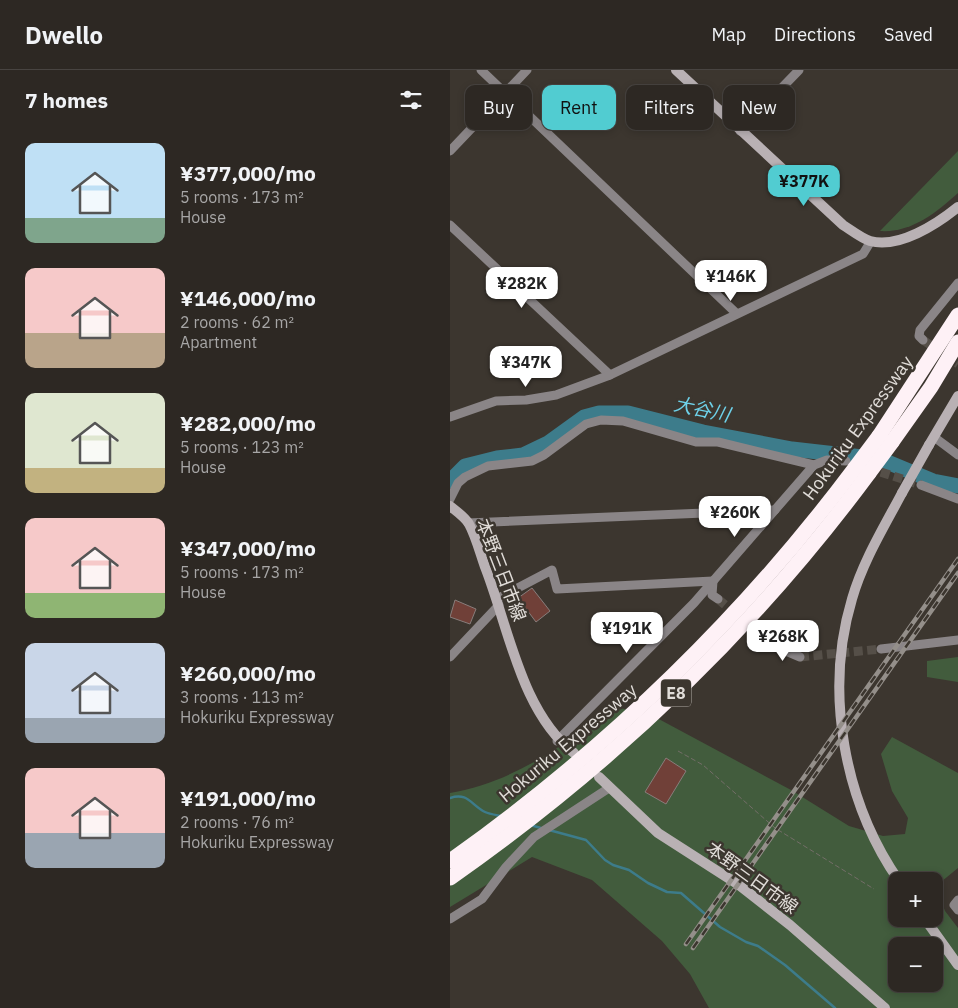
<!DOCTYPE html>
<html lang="en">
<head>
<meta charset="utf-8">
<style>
	:root { --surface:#2d2823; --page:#35302b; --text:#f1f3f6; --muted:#a7a6a6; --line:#484441; --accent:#51ccd1 }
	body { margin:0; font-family:"IBM Plex Sans","Noto Sans JP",sans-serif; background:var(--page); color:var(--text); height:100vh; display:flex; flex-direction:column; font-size:19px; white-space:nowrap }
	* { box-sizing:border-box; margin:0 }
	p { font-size:16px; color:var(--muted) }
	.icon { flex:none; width:28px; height:28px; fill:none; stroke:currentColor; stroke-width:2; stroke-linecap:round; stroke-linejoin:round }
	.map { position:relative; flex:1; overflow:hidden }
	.side { display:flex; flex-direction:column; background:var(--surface); width:450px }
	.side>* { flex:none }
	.guide { position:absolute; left:15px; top:15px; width:418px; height:45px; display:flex; gap:10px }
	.fabs { position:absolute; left:438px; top:802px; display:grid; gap:10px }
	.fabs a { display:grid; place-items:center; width:55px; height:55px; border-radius:10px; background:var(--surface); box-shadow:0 2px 8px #0003,0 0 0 1px var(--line); font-size:25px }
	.price { position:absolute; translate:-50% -42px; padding:0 11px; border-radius:10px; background:#fff; color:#222; font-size:16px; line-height:32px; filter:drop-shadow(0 1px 2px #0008) }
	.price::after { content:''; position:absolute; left:50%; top:30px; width:15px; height:11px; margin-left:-8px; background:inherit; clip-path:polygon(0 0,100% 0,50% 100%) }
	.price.current { background:var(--accent); color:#111 }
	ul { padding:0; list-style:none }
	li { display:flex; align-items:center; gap:15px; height:125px; padding:0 25px }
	li span { display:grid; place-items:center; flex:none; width:140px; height:100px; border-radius:10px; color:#555 }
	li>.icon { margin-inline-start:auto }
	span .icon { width:60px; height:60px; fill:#fffc; stroke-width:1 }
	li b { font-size:21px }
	h2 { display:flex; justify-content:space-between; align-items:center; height:60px; padding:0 25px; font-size:21px }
	.pill { padding:0 18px; border-radius:10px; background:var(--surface); box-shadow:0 2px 8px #0003,0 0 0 1px var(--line); font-size:18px; line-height:45px }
	.pill.current { background:var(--accent); color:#111 }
	header { display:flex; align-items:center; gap:30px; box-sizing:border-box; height:70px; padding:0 25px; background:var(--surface); border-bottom:1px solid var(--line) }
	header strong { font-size:24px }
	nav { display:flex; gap:28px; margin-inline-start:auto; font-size:18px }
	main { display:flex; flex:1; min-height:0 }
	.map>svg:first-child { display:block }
</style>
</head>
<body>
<header>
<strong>Dwello</strong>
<nav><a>Map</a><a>Directions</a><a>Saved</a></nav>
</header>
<main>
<section class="side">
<h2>7 homes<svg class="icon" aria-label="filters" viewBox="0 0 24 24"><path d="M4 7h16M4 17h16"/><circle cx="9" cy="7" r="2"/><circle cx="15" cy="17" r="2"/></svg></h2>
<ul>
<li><span style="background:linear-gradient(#bfe0f5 75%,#7fa58c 0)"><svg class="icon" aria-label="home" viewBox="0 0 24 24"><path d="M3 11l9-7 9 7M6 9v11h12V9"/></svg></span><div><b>¥377,000/mo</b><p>5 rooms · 173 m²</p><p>House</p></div></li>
<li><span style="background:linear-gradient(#f6c9c9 65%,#b9a48a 0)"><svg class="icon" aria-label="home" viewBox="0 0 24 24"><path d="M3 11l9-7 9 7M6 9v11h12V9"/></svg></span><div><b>¥146,000/mo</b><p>2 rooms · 62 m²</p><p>Apartment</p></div></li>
<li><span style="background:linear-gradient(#dfe7d0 75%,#c2b280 0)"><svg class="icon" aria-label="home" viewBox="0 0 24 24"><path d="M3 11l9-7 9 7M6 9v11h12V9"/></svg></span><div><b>¥282,000/mo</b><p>5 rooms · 123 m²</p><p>House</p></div></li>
<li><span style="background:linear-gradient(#f6c9c9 75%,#8fb573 0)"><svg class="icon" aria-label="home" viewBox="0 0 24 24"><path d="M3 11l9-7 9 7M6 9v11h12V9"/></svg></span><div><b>¥347,000/mo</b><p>5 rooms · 173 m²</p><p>House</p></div></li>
<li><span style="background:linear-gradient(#c9d6e8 75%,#9aa5b1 0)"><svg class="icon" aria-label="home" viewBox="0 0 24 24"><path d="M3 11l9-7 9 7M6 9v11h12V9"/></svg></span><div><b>¥260,000/mo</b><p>3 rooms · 113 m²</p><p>Hokuriku Expressway</p></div></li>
<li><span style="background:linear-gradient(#f6c9c9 65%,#9aa5b1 0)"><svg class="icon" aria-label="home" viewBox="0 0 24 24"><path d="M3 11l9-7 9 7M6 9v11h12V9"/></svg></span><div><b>¥191,000/mo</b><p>2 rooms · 76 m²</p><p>Hokuriku Expressway</p></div></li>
</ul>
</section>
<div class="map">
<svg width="508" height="938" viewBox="0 0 508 938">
	<rect width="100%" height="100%" fill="#3c362f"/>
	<g fill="#425c3d" fill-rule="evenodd">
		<path d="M508,81v42c-22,20 -47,40 -78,38z"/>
		<path d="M508,587v25l-31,-5v-16z"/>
		<path d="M163,636l42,11 136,73 58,36 34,10 22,-2 3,-16 -16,-27 -11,-37 11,-17 66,36v95l-22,18 9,25 13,17v80h-249l-19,-34 -28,-33 -70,-61 -60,-23 -82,50v-114c47,-8 86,-30 125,-57 16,-11 17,-24 38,-30zM446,811h38v38h-38zM446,876h38v38h-38z"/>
	</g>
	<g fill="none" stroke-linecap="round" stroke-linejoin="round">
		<g stroke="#3d7c8b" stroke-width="2.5">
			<path d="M0,728c18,-6 21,7 35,14 4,2 11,3 16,4"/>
			<path d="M80,755l11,3"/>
			<path d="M99,760l37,10 19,20 8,5 16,5 19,13 19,9 14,1 39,34 26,15 12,4 27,19 50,43"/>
		</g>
		<path stroke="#3d7c8b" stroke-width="15" d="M0,411l15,-15 32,-8 26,-3 25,-12 36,-26 15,-4h29l75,19 89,17 88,10 53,22 25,5"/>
	</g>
	<g fill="#704038" stroke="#887d7b">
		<path d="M82,518l18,23 -14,11 -18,-24z"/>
		<path d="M5,530l21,9 -6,15 -20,-7z"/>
		<path d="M216,688l20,13 -20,33 -21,-12z"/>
	</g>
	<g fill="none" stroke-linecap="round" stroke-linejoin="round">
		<g stroke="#554f48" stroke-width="9" stroke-dasharray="9 4.5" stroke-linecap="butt">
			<path d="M473,270l35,24"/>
			<path d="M418,398l53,17"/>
			<path d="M268,529l56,47"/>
			<path d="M350,587l81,-8"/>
		</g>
		<path stroke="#736e68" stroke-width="1" stroke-dasharray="5 2.5" stroke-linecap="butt" d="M228,681l25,14 72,63 99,61"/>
		<g stroke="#8a8587" stroke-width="9">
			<path d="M31,0l255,243"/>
			<path d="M290,61l59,-61"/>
			<path d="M0,81l77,-81"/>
			<path d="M0,155l160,150"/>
			<path d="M473,270l-4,-4 1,-6 38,-47"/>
			<path d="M0,347l46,-16 30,-1 30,-5 54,-20 253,-121 8,-13"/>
			<path d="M484,367l24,18"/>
			<path d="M471,415l37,14"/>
			<path d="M0,429l8,-16 7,-6 23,-11 44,-5 12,-6 42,-31 15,-4 22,1 73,21h22l96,23"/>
			<path d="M18,453l307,-13"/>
			<path d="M263,511l-1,14 6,4"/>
			<path d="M47,529l55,-29 5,19 156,-8"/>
			<path d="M324,576l26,11"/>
			<path d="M431,579l77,-9"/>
			<path d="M0,587l49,-52"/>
			<path d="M107,671l137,-138 120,-138 13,-5 19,1"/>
			<path d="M508,830l-4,5 4,5"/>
			<path d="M0,849l32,-20 24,-32 28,-30 75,-49"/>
		</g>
		<g stroke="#b9b1b4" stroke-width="10">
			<path d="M226,0l167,155c8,5 18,13 27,16 29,8 67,-17 88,-34"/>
			<path d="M479,375l29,-49"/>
			<path d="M0,436c6,5 15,11 19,18 7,13 11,29 16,43 24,61 36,145 89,186"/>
			<path d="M149,707l59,56 81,52 51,40 95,83"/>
			<path d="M449,811c-55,-79 -75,-189 -47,-282 11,-38 32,-72 50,-106"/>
			<path d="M475,849l33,46"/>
		</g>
		<g stroke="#fef1f6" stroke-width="15">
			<path d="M429,366l79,-121"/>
			<path d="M442,372l39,-55 27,-45"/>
			<path d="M0,791c155,-110 291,-241 405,-393"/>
			<path d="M0,808c160,-112 303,-248 419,-405"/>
		</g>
		<defs>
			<g id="rail">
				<path d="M236,874l272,-385"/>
				<path d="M243,878l265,-375"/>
			</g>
		</defs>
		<use href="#rail" stroke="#948f8a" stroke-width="4.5"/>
		<use href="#rail" stroke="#3c362f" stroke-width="2.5" stroke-dasharray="8" stroke-linecap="butt"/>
		<path stroke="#b9b1b4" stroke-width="10" d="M452,423l27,-48"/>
		<g stroke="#fef1f6" stroke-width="15">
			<path d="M405,398l24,-32"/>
			<path d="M419,403l23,-31"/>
		</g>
	</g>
	<g text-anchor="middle" stroke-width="5" stroke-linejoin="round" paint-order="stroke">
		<rect fill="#3c362f" stroke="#b0aba6" stroke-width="1" x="211" y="609.5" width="30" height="27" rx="4"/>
		<g font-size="16" font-weight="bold" fill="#e1ddd9">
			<text x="226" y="629">E8</text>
		</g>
		<g font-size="18" fill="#e1ddd9" stroke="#3c362f">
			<text transform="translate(408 358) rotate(-54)" y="6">Hokuriku Expressway</text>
			<text transform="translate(51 500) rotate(69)" y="6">本野三日市線</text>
			<text transform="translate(118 673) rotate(-40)" y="6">Hokuriku Expressway</text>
			<text transform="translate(302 808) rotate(36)" y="6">本野三日市線</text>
		</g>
		<g font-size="19" font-style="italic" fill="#6ed1e9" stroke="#3c362f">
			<text transform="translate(252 339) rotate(12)" y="7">大谷川</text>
		</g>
	</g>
</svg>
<div class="fabs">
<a>+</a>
<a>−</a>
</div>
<b class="price current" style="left:354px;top:137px">¥377K</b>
<b class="price" style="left:281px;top:232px">¥146K</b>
<b class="price" style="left:72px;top:239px">¥282K</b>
<b class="price" style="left:76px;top:318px">¥347K</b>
<b class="price" style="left:285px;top:468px">¥260K</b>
<b class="price" style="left:177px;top:584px">¥191K</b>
<b class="price" style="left:333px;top:592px">¥268K</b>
<div class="guide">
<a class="pill">Buy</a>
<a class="pill current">Rent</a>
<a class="pill">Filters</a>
<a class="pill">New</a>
</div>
</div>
</main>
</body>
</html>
